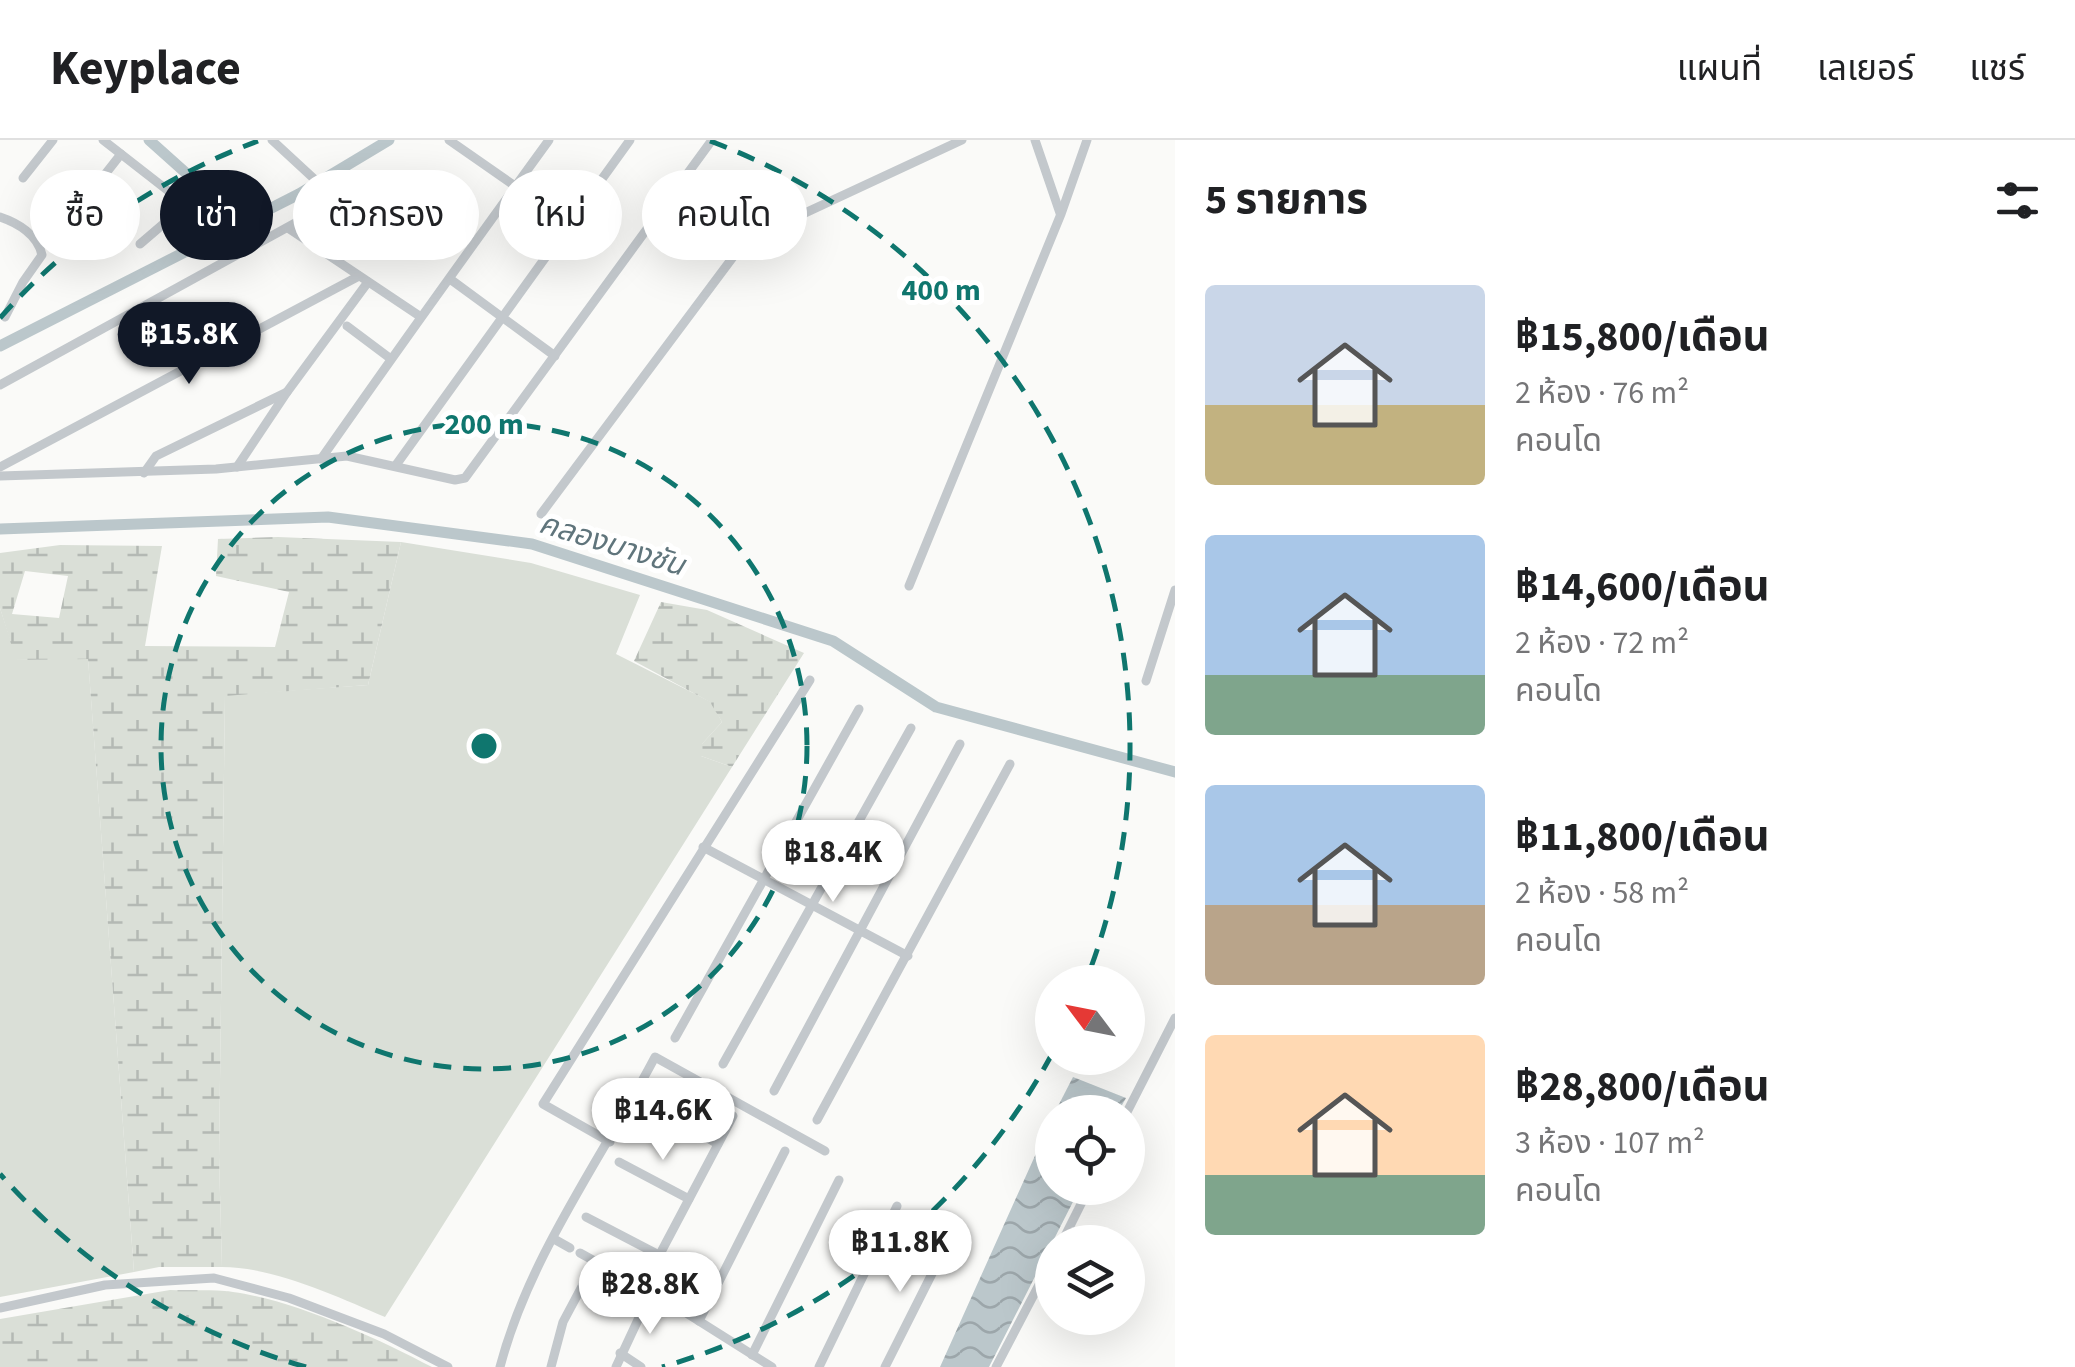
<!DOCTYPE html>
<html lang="th">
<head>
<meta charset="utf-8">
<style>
	:root { --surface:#fff; --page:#f6f6f6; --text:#202124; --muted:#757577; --line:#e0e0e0; --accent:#111827 }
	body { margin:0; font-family:"Source Sans 3","Noto Sans Thai",sans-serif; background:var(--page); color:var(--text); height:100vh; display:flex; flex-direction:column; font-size:38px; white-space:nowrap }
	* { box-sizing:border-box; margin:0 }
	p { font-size:32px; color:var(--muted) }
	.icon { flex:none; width:55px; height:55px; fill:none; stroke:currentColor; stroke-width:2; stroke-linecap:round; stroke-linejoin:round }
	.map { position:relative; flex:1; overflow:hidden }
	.drawer { display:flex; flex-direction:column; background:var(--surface); width:900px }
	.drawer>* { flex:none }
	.top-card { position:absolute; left:30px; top:30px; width:950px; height:90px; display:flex; gap:20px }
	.needle { width:65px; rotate:302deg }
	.controls { position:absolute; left:1035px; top:825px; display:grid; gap:20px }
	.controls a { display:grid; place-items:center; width:110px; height:110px; border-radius:50%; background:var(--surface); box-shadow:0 10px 40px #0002; font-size:50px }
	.price { position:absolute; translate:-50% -85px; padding:0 22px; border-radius:35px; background:#fff; color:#222; font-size:32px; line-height:65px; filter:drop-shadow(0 2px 5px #0008) }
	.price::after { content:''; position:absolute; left:50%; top:60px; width:30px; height:22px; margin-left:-15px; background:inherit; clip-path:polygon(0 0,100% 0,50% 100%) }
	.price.current { background:var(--accent); color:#fff }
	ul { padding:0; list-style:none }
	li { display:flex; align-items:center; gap:30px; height:250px; padding:0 30px }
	li span { display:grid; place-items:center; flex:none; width:280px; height:200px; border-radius:10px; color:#555 }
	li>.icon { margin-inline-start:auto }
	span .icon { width:120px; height:120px; fill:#fffc; stroke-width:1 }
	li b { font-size:42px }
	h2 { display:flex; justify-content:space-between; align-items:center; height:120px; padding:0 30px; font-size:42px }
	.pill { padding:0 35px; border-radius:45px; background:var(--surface); box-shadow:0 10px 40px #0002; font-size:35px; line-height:90px }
	.pill.current { background:var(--accent); color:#fff }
	header { display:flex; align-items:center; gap:60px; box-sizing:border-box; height:140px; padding:0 50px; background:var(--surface); border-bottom:2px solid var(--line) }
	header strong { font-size:48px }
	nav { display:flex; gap:55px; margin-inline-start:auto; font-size:35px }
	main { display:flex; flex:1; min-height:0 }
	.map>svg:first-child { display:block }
</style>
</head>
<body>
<header>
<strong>Keyplace</strong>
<nav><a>แผนที่</a><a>เลเยอร์</a><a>แชร์</a></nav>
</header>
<main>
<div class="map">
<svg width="1175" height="1227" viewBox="0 0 1175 1227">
	<defs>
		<pattern id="wetland-marsh" width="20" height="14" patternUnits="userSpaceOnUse" patternTransform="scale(2.5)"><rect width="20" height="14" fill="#dadfd7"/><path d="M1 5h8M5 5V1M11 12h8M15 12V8" fill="none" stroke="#b4b9b4"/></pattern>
		<pattern id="water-waves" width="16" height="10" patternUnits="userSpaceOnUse" patternTransform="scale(2.5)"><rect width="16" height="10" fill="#bbc7cb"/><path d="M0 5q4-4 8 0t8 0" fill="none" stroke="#9ca6aa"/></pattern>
	</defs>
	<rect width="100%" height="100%" fill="#fafaf8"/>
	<g fill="#dadfd7">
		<path d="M401,402l130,21 109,32 -24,59 95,48 11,20 -20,22 -1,12 31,11 -347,550c-47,-20 -111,-50 -163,-50l-3,-110 6,-462 143,-10z"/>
		<path d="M0,468l17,52 71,-2 46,614 -134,25z"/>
	</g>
	<g fill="url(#wetland-marsh)" fill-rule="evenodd">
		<path d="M278,397l123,5 -33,143 -143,11 -6,461 3,110h-63l-25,5 -46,-613 -72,1 -16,-52v-55l60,-8 102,1 -17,100 130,1 14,-55 -73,-16 2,-37zM25,431l43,5 -9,42 -47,-4z"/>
		<path d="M661,462l46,8 97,43 -72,114 -31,-11v-11l21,-23 -12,-20 -76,-41z"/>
		<path d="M170,1150c21,1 42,-1 63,2 61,8 144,46 199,75h-432v-48z"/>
	</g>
	<g fill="url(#water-waves)">
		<path d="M1073,937l53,21 -8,14h-63z"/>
		<path d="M1052,978v70h28l-91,179h-49z"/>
	</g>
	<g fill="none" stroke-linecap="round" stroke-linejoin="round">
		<g stroke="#bbc7cb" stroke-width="11">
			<path d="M149,0l66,59"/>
			<path d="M0,206l299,-152 90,-54"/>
			<path d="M0,389l328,-12 204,27 301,97 103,66 239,65"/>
		</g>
		<g stroke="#c3c8cc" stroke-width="9">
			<path d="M103,0l77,60 -5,14 -35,30"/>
			<path d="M449,0l66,46"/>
			<path d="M1035,0l25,73"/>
			<path d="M23,38l30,-38"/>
			<path d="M337,60l41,-22 94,65"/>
			<path d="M77,70l44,-56"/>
			<path d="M0,77c18,6 38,18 42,38l-19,27 -18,35"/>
			<path d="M288,88l133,89"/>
			<path d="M450,139l105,77"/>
			<path d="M347,186l44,33"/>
			<path d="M0,245l337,-185 -65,-60"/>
			<path d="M321,319c75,-107 151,-213 228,-319"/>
			<path d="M396,325l234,-325"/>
			<path d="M0,327l359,-191"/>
			<path d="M237,327l50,-75 81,-110"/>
			<path d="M144,333l12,-17 131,-64"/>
			<path d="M0,336l216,-7 131,-13 108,24 10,-2 247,-338"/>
			<path d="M541,374l204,-273 217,-101"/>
			<path d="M909,446l152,-372 26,-74"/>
			<path d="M1146,541l29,-91"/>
			<path d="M703,707l205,109"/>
			<path d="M675,898l184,-329"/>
			<path d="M723,924l188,-336"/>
			<path d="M774,951l186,-347"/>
			<path d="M650,964l68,40"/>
			<path d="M1127,972l48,-94"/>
			<path d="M817,980l193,-356"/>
			<path d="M610,1002l-67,-38 267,-424"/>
			<path d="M619,1022l70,37"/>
			<path d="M586,1077l73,38"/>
			<path d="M554,1099l16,9"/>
			<path d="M1062,1102l27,-54"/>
			<path d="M580,1113l92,51 100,63"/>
			<path d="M642,1148l91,-172"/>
			<path d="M0,1168l105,-23 109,-7 75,20 95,36 64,33"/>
			<path d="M699,1181l86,-170"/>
			<path d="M620,1213l21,14"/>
			<path d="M752,1215l87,-175"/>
			<path d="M500,1227c29,-111 102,-209 155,-310l170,94"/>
			<path d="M551,1227l12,-45 32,-60"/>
			<path d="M616,1227l35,-75"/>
			<path d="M819,1227l78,-161"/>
			<path d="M885,1227l64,-127"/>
			<path d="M996,1227l56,-107"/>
		</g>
	</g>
	<g fill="none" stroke="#0f766e" stroke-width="5" stroke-dasharray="18 12">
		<circle cx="484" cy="606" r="323"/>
		<path d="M1052 914A646 646 0 0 1 662 1227M306 1227A646 646 0 0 1 0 1034M0 178A646 646 0 0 1 258 1M710 1A646 646 0 0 1 1087 838"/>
	</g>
	<g text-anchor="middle" stroke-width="10" stroke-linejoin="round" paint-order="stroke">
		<g font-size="30" font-style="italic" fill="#60757c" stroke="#fff">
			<text transform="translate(612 404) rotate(17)" y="10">คลองบางชัน</text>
		</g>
	</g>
	<circle cx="484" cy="606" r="15" fill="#0f766e" stroke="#fff" stroke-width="5"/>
	<g font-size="30" text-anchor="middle" font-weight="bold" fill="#0f766e" stroke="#fff" stroke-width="10" stroke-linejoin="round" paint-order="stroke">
		<text x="941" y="160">400 m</text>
		<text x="484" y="294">200 m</text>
	</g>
</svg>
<div class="controls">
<a><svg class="needle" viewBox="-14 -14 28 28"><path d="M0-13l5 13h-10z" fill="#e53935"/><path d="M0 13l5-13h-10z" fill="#757577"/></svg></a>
<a><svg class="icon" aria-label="locate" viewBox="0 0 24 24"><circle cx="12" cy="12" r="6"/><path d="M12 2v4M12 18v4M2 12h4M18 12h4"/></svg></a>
<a><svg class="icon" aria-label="layers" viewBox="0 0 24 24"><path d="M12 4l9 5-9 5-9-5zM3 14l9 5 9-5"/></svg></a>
</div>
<b class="price current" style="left:189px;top:247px">฿15.8K</b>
<b class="price" style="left:833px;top:765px">฿18.4K</b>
<b class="price" style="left:663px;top:1023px">฿14.6K</b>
<b class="price" style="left:900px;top:1155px">฿11.8K</b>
<b class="price" style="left:650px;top:1197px">฿28.8K</b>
<div class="top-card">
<a class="pill">ซื้อ</a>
<a class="pill current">เช่า</a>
<a class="pill">ตัวกรอง</a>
<a class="pill">ใหม่</a>
<a class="pill">คอนโด</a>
</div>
</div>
<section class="drawer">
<h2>5 รายการ<svg class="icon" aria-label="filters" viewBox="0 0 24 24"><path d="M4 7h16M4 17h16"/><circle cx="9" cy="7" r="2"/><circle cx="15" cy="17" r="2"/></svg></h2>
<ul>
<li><span style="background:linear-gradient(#c9d6e8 60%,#c2b280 0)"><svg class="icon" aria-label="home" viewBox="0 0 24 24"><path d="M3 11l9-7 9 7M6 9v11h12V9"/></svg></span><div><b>฿15,800/เดือน</b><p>2 ห้อง · 76 m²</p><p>คอนโด</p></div></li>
<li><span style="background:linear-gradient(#a9c7e8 70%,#7fa58c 0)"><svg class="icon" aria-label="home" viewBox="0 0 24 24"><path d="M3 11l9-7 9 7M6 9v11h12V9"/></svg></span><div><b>฿14,600/เดือน</b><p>2 ห้อง · 72 m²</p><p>คอนโด</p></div></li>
<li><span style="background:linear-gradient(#a9c7e8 60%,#b9a48a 0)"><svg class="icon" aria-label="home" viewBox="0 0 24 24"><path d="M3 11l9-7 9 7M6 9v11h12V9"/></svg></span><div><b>฿11,800/เดือน</b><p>2 ห้อง · 58 m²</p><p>คอนโด</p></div></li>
<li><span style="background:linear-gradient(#ffd9b3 70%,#7fa58c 0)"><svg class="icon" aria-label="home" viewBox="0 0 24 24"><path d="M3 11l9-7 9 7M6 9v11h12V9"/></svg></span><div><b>฿28,800/เดือน</b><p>3 ห้อง · 107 m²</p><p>คอนโด</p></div></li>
</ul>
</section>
</main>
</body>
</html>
